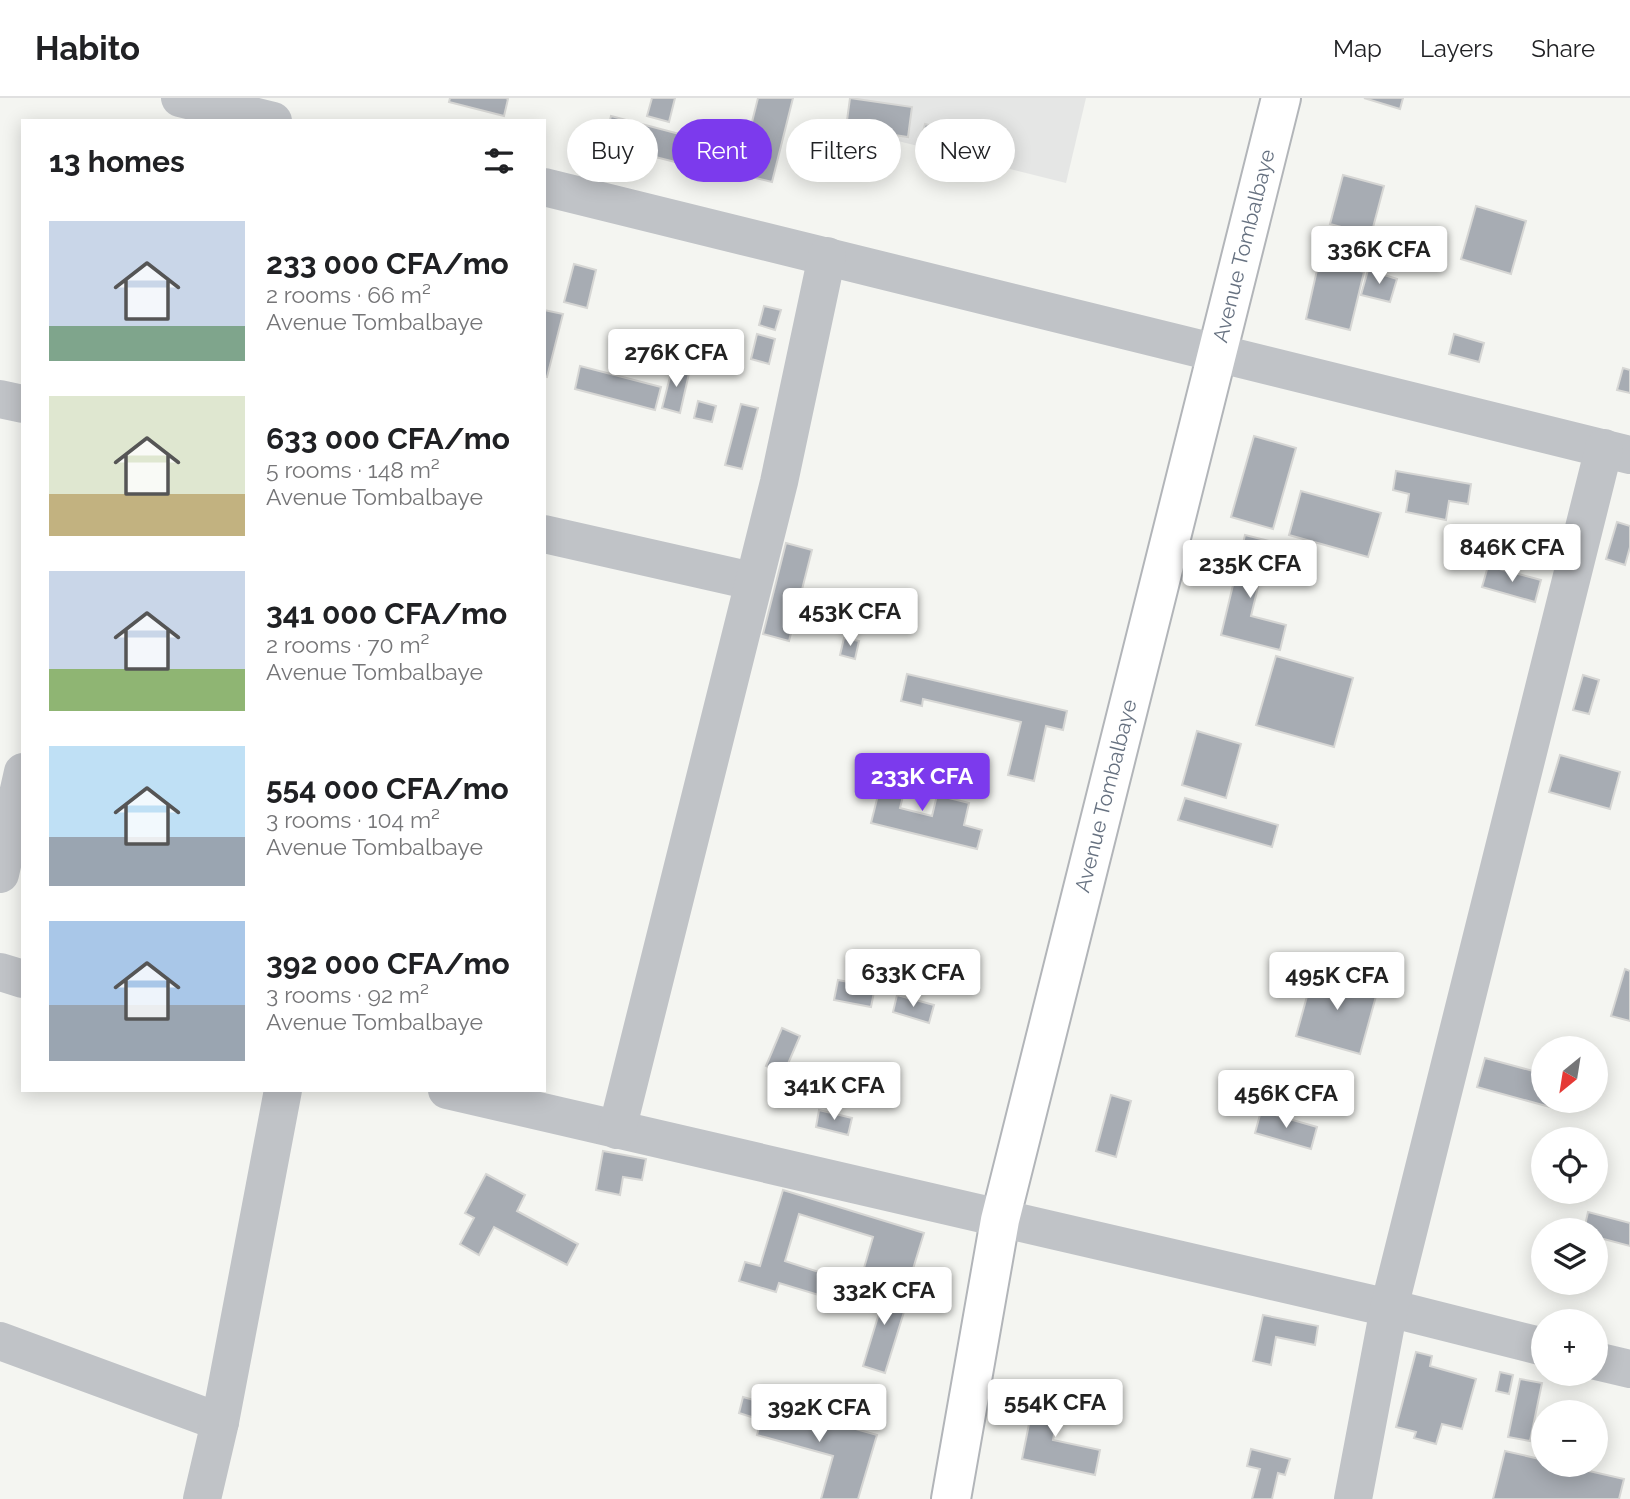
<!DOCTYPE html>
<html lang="en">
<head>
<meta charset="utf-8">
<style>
	:root { --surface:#fff; --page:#f6f6f6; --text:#202124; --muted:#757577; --line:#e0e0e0; --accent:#7c3aed }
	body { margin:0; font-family:Raleway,sans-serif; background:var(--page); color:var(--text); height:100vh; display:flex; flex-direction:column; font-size:26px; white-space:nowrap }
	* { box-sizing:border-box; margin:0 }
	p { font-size:23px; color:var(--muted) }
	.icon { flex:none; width:38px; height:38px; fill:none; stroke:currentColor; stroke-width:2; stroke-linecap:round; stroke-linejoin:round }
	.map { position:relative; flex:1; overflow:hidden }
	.side { position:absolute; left:21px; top:21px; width:525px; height:973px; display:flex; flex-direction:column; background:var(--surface); border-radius:0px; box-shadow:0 4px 18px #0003 }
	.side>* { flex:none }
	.hud { position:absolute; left:567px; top:21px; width:665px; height:63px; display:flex; gap:14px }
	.needle { width:46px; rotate:210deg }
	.buttons { position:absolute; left:1531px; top:938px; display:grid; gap:14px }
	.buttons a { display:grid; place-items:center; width:77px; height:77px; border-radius:50%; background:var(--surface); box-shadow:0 4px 18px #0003; font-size:35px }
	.price { position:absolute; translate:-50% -60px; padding:0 16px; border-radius:7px; background:#fff; color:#222; font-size:23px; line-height:46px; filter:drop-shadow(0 2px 4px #0008) }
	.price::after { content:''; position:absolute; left:50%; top:42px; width:21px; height:16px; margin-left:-10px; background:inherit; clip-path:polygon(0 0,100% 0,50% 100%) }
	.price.selected { background:var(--accent); color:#fff }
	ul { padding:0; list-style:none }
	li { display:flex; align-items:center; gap:21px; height:175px; padding:0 28px }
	li span { display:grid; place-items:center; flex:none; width:196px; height:140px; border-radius:0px; color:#555 }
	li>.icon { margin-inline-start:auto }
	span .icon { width:84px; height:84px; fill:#fffc; stroke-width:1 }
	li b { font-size:30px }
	h2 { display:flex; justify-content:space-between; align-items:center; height:84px; padding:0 28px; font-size:30px }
	.pill { padding:0 24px; border-radius:32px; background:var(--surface); box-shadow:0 4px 18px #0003; font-size:24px; line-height:63px }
	.pill.selected { background:var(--accent); color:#fff }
	header { display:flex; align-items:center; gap:42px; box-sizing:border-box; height:98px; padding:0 35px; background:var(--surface); border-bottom:2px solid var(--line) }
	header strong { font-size:33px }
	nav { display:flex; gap:38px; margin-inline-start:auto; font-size:24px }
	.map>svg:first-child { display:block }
</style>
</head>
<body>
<header>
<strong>Habito</strong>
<nav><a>Map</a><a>Layers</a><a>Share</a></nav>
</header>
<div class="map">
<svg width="1630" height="1401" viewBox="0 0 1630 1401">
	<rect width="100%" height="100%" fill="#f4f5f1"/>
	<path fill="#e5e6e5" d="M854,0h232l-20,85 -220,-55z"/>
	<g fill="#a7acb3" stroke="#d6d6d4" stroke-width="2">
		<path d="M450,0h56l2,1 -4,17 -55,-14z"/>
		<path d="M652,0h23l-6,24 -22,-6z"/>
		<path d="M758,0h35l-21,84 -33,-8z"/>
		<path d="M850,0l62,9 -4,30 -62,-9z"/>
		<path d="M1364,0h39l-3,11z"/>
		<path d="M611,18l95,25 -7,27 -95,-24z"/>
		<path d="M925,26l37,10 -5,21 -37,-11z"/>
		<path d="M1343,77l41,11 -13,49 -41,-11z"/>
		<path d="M1476,108l50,15 -15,53 -50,-15z"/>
		<path d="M1319,163l45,11 -14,58 -44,-11z"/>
		<path d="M574,166l22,6 -9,38 -23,-6z"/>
		<path d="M1368,172l29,9 -7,23 -29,-7z"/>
		<path d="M764,208l17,4 -6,20 -16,-5z"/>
		<path d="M544,212l19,4 -16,63 -3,-1z"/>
		<path d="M757,236l18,5 -6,25 -18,-5z"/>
		<path d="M1454,236l30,9 -5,19 -30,-8z"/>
		<path d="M673,267l17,4 -10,44 -18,-5z"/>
		<path d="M580,268l81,21 -6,23 -80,-21z"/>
		<path d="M1623,270l7,2v23l-13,-3z"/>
		<path d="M698,303l18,5 -4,16 -18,-4z"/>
		<path d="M741,306l17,4 -16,61 -17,-4z"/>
		<path d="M1254,338l42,12 -23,81 -42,-12z"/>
		<path d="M1396,373l75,13 -3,20 -19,-3 -3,19 -40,-8 3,-18 -16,-4z"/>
		<path d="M1301,393l80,22 -13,44 -79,-22z"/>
		<path d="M1617,424l13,4v21l-5,18 -19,-6z"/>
		<path d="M1245,437l24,6 -18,75 35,9 -6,25 -59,-15z"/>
		<path d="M786,445l26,7 -23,91 -26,-7z"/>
		<path d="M1488,468l53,14 -6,22 -53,-15z"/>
		<path d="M844,540l15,3 -4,18 -15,-4z"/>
		<path d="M1276,558l77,22 -19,69 -78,-22z"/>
		<path d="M907,576l160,37 -4,19 -17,-4 -12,55 -26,-6 13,-53 -98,-23 -1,7 -21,-5z"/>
		<path d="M1583,577l16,5 -10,34 -16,-4z"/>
		<path d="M1197,633l44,13 -15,54 -44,-13z"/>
		<path d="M1560,657l60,17 -10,37 -61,-17z"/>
		<path d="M886,665l24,6 -10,39 32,8 5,-21 32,8 -5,22 18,5 -5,19 -106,-26z"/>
		<path d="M1185,700l93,27 -6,22 -94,-27z"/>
		<path d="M1625,871l5,2v50l-19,-5z"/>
		<path d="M1314,873l64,18 -18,65 -64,-18z"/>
		<path d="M838,882l37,7 -4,20 -37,-7z"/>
		<path d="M897,897l37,10 -5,18 -36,-11z"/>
		<path d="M782,930l18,8 -16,37 -18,-7z"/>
		<path d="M1485,960l59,16v27h8l-2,6 -73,-20z"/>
		<path d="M1111,997l20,6 -15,56 -20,-6z"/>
		<path d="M819,1012l33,8 -4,17 -32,-8z"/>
		<path d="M1261,1013l56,16 -6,22 -56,-16z"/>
		<path d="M603,1053l43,8 -4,21 -19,-3 -3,18 -24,-5z"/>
		<path d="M486,1076l39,21 -8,16 61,33 -11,21 -73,-38 -15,28 -19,-11 14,-26 -9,-5z"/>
		<path d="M783,1092l141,43 -15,49 -45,-14 9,-31 -74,-23 -14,47 43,14 -6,21 -43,-13 -3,9 -37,-11 6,-19 15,4z"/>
		<path d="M1588,1114l42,11v23l-34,-9v-7h-12z"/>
		<path d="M867,1189l41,12 -23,74 -22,-7 17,-56 -18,-6z"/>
		<path d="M1263,1217l55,11 -3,19 -39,-8 -5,28 -18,-4z"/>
		<path d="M1416,1254l16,4 -2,10 46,13 -14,50 -20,-5 -6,20 -22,-6 2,-6 -20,-5z"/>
		<path d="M1500,1274l13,3 -4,19 -13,-3z"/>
		<path d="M1520,1281l22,4 -12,58 -22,-4z"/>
		<path d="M1036,1291l26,6 -9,45 47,10 -5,25 -73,-16z"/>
		<path d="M743,1299l134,38 -19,64h-37l12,-43 -76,-21 4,-15 -22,-7z"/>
		<path d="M1251,1351l39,10 -5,16 -7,-2 -6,26h-20l8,-30 -13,-3z"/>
		<path d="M1505,1353l39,9v5h19l61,14 -5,20h-126z"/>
	</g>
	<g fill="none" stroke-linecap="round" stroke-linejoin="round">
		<defs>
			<path id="major" d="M951,1401l49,-279 281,-1122"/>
		</defs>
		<use href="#major" stroke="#b2b5b9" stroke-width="42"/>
		<g stroke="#c0c3c7" stroke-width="38">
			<path d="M180,0l93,23"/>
			<path d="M544,89l1086,268"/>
			<path d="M0,301l23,5"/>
			<path d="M544,436l208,47"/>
			<path d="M0,776l23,-102"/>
			<path d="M0,874l23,7"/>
			<path d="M447,992l942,218 155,39"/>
			<path d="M617,1032l162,-648 48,-226"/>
			<path d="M0,1243l220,81"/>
			<path d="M1596,1263l34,8"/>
			<path d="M202,1401l18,-77 63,-332"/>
			<path d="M1353,1401l36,-191 215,-860"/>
		</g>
		<use href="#major" stroke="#fff" stroke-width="38"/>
	</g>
	<g text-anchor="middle" stroke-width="7" stroke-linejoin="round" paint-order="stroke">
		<g font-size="21" fill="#667180" stroke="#fff">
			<text transform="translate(1244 148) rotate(-76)" y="7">Avenue Tombalbaye</text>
			<text transform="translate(1106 698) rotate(-76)" y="7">Avenue Tombalbaye</text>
		</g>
	</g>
</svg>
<div class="buttons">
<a><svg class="needle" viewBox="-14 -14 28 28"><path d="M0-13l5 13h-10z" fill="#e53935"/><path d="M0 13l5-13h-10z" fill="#757577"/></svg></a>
<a><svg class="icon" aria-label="locate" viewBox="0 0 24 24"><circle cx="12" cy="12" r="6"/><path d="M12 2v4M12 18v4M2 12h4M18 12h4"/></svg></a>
<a><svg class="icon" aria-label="layers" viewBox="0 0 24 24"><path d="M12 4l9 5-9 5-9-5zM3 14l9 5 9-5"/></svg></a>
<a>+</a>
<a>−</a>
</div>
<b class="price" style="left:1379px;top:188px">336K CFA</b>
<b class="price" style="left:676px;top:291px">276K CFA</b>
<b class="price" style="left:1512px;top:486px">846K CFA</b>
<b class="price" style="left:1250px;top:502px">235K CFA</b>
<b class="price" style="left:850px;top:550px">453K CFA</b>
<b class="price selected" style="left:922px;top:715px">233K CFA</b>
<b class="price" style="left:913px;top:911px">633K CFA</b>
<b class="price" style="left:1337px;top:914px">495K CFA</b>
<b class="price" style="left:834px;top:1024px">341K CFA</b>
<b class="price" style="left:1286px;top:1032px">456K CFA</b>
<b class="price" style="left:884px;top:1229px">332K CFA</b>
<b class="price" style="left:1055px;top:1341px">554K CFA</b>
<b class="price" style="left:819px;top:1346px">392K CFA</b>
<div class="hud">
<a class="pill">Buy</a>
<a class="pill selected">Rent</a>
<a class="pill">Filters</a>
<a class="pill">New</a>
</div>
<section class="side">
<h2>13 homes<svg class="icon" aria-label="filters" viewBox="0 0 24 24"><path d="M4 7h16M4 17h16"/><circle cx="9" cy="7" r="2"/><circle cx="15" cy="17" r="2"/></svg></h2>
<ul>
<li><span style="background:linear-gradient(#c9d6e8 75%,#7fa58c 0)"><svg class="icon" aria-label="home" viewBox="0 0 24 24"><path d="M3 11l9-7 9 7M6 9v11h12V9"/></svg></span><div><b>233 000 CFA/mo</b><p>2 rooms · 66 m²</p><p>Avenue Tombalbaye</p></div></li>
<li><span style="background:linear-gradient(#dfe7d0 70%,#c2b280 0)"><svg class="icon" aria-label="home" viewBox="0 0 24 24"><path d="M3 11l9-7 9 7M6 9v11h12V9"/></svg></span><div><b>633 000 CFA/mo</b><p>5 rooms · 148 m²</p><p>Avenue Tombalbaye</p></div></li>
<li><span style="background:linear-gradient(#c9d6e8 70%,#8fb573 0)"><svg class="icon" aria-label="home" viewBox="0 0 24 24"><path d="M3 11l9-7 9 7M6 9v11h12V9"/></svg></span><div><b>341 000 CFA/mo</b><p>2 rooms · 70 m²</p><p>Avenue Tombalbaye</p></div></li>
<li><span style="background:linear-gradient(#bfe0f5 65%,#9aa5b1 0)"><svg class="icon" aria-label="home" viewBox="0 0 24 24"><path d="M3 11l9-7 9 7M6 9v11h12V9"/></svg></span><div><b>554 000 CFA/mo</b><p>3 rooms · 104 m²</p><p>Avenue Tombalbaye</p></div></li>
<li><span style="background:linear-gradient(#a9c7e8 60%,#9aa5b1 0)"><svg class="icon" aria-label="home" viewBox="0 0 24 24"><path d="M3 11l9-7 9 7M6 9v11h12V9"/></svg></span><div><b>392 000 CFA/mo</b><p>3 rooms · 92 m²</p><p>Avenue Tombalbaye</p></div></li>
</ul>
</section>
</div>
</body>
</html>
